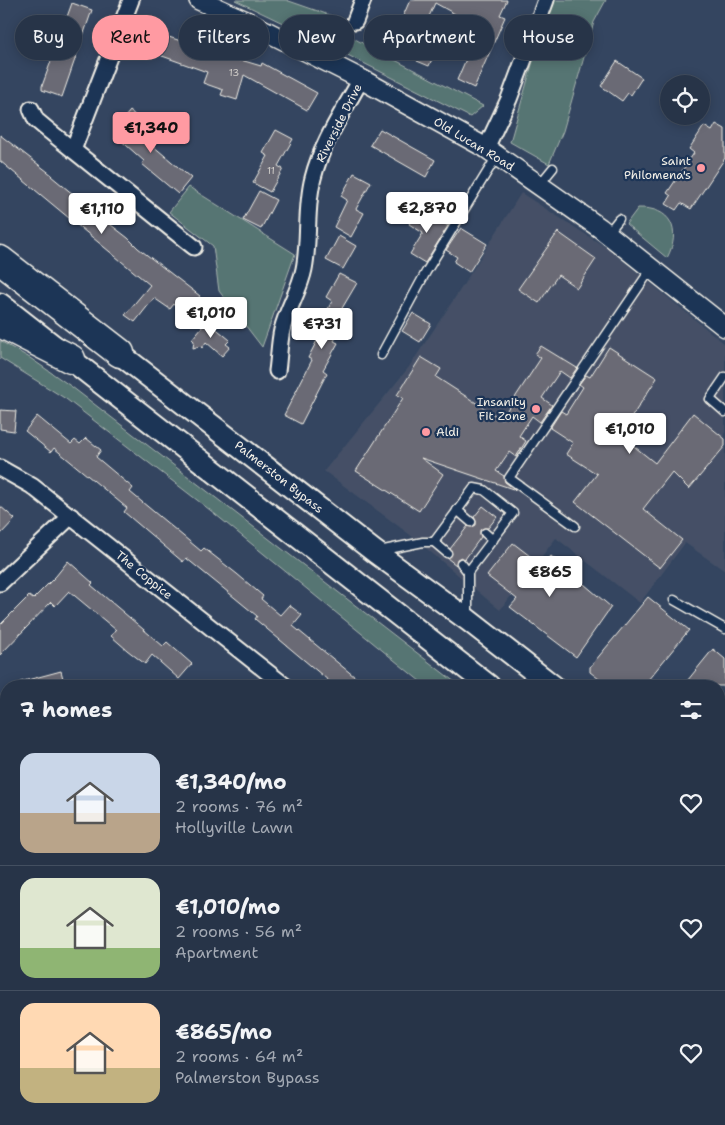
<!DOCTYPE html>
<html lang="en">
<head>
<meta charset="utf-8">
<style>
	:root { --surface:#273448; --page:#2f3c4f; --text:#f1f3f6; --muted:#a4aab4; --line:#434f60; --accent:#ff9aa2 }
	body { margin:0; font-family:"Shantell Sans",sans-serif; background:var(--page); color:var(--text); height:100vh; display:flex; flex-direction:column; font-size:19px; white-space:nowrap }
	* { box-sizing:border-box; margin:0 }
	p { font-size:16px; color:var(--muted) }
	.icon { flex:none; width:28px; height:28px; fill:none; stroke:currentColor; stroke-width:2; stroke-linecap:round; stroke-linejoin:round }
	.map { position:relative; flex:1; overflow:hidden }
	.panel { position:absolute; left:0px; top:680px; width:725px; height:445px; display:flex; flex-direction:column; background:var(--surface); border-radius:20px 20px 0 0; box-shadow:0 2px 12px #0003,0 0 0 1px var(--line) }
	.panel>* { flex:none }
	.hud { position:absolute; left:15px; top:15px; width:695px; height:45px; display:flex; gap:10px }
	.buttons { position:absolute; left:660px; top:75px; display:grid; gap:10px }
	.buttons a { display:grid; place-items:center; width:50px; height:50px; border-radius:50%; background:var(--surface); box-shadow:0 2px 12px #0003,0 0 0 1px var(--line); font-size:25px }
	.price { position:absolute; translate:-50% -42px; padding:0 11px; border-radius:5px; background:#fff; color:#222; font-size:16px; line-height:32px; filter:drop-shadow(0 1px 2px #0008) }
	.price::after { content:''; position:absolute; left:50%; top:30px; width:15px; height:11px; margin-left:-8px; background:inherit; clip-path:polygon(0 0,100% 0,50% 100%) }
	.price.on { background:var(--accent); color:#111 }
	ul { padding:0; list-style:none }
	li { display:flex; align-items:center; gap:15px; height:125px; padding:0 20px }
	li+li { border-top:1px solid var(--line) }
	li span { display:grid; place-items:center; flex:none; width:140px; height:100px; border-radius:15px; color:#555 }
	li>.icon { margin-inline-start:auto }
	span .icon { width:60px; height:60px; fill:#fffc; stroke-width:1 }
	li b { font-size:21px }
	h2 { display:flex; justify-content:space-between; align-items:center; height:60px; padding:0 20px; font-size:21px }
	.chip { padding:0 18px; border-radius:22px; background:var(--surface); box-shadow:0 2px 12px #0003,0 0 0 1px var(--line); font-size:18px; line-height:45px }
	.chip.on { background:var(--accent); color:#111 }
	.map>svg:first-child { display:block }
</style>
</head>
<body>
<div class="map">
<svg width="725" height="1125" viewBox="0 0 725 1125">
	<rect width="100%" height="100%" fill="#344560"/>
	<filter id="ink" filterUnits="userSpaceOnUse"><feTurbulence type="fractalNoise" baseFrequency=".02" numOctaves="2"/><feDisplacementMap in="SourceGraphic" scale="10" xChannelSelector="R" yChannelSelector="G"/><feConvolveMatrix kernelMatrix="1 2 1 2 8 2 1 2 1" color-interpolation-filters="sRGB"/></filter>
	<g filter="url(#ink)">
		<path fill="#445066" d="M521,193l86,55 118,96v227l-40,-28 -45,60 -84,-65 -56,72 -91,-76 -85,-63 85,-104 51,-77z"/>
		<g fill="#577573" stroke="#a6b3ae">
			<path d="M235,0h51l49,17 -5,9 153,80 -13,11 -152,-77z"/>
			<path d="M554,0h52l-12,22 -31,109 -14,33 -39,-22 35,-123z"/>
			<path d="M189,187l106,67 -33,93 -43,-56 -6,-45 -44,-34z"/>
			<path d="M638,208c33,-1 44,22 29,50l-41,-34z"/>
			<path d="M0,341l30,17 42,29 388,299h-34l-216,-176 -144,-111 -66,-41z"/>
			<path d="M719,886l6,5v76l-6,4z"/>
			<path d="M725,1014v35l-6,-19v-11z"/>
		</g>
		<g fill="#6b6a75" stroke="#f4f1e8">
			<path d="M410,0h97l-7,15 5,2 -31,71 -17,-8 19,-44 -26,-12 5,-10 -20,-11 -12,27 18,8 -12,28 -12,-5 1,-2 -25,-11 12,-26 -4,-1z"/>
			<path d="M72,3l20,7 -30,87 -20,-7v-4z"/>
			<path d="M157,33l83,28 1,-1 20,6 1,-3 55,30 -10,17 -63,-35 -7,25 -16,-5 2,-5 -20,-7 4,-11 -56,-20z"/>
			<path d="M617,61l25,17 -11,17 -3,-2 -6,8 -21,-15z"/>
			<path d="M130,111l11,9 -4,5 19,16 -4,4 39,33 -13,16 -36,-30 2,-3 -27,-24 7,-8 -5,-5z"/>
			<path d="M716,124l9,5v29l-34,51 -10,-6 -5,7 -10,-6 5,-8 -4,-3 27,-40 -5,-4 15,-23 8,5z"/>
			<path d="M380,129l55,31 -9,17 -56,-32z"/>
			<path d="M276,130l17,9 -15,27 5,3 -13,23 -17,-9 15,-27 -5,-3z"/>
			<path d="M0,135l52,40 -1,1 23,19 1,-1 15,13 -1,1 39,30 10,10 62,48 -14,17 -12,-9 -4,5 -16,-11 -19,24 -10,-7 25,-30 -150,-124z"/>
			<path d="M354,173l17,9 -15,27 8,4 -13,24 -17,-10 13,-27 -6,-4z"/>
			<path d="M259,191l17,9 -15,29 -18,-9z"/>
			<path d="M419,207l29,19 -23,37 -15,-9 13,-21 -14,-9z"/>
			<path d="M461,228l26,16 -18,28 -15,-10 3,-5 -11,-7z"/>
			<path d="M558,232l38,27 -19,29 -19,-13 -19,28 -21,-14z"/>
			<path d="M339,236l17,10 -13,23 -17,-9z"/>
			<path d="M339,274l18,9 -16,27 7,4 -14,27 4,2 -15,27 4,3 -26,51 -17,-9 28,-55 -4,-2 14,-27 -4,-2 14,-28 -6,-4z"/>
			<path d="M413,313l18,11 -11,18 -18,-11z"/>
			<path d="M207,321l23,19 -4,4 4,3 -8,9 -16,-14 -4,6 -2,-2 -7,2 1,-7 -2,-2z"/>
			<path d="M541,346l36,22 -7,10 -10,-7 -18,27 10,7 -12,17 -8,-6 -13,20 7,5 -10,16 -7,-5 -13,19 8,5 1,6 11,8 -95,-32 22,16 -24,37 -63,-40 47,-73 -6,-3 24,-38 20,12 -5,8 65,42 40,-61 -6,-4z"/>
			<path d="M609,347l48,31 -37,57 35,28 38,-50 32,26v7l-36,43 -17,-17 -29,37 39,31 -22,28 -85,-66 22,-28 -31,-20 7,-11 -23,-15 11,-17 5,3 17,-27 -4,-3 7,-9 4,2z"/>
			<path d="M0,410l16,1 -2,20 -14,-2z"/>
			<path d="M37,416l34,28 4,-4 5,4 6,-6 15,12 -5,7 37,31 -3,4 71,59 3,-3 33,26 26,22 -2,3 19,16 9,-10 13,10 -9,11 73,60h-31l-80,-67 2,-3 -39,-32 -32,-26 -3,4 -59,-50 3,-4 -73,-60 -3,4 -26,-21z"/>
			<path d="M0,506l15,13 -15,16z"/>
			<path d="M483,506l14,11 -9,11h-4l-4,2v4l1,3 -16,22 -4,-2 -4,2 -1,6 -9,-7 5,-4 -2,-5 18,-23 4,1 4,-2v-4l-2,-4z"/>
			<path d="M513,543l30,23 8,-10 60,51 -35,50 -66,-50 7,-8 -30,-23z"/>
			<path d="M68,561l25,22 -2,2 72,61 4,-4 25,22 -13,15 -27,-24 -7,9 -18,-14 -16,-14 5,-6 -47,-39 -14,15 -4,-4 -51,53v-30l29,-29 4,3 23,-23z"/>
			<path d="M648,597l41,33 -46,56h-35l-18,-14v-5z"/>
			<path d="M713,649l12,10v27h-42z"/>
			<path d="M61,671l4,15h-45v-4z"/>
		</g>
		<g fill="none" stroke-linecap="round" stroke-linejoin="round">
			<defs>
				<g id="service">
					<path d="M540,184l13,-16"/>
					<path d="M608,233l11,-14"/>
					<path d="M381,355l45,-83 71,-116"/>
					<path d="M725,377l-15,22 15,13"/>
					<path d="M457,510l14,12"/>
					<path d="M575,526l-66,-48 142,-209"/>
					<path d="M485,533l8,7"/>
					<path d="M434,542l40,-54 10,2 29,23 -45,59"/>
					<path d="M379,551l44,-9h11l13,11"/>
					<path d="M461,563l7,9v45"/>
					<path d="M674,600l51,29"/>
					<path d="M719,1054l6,15"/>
					<path d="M0,1102l6,-1"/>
				</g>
				<g id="minor">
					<path d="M355,21l8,-21"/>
					<path d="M31,109l5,11 12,10 146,117"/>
					<path d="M486,148l23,-49 37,-99"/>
					<path d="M73,150l58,-150"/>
					<path d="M277,371c2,-13 2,-28 5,-41 5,-21 18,-40 22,-61 6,-30 1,-61 9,-91 9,-36 31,-67 48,-99"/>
					<path d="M0,468l32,18 253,200"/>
					<path d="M0,583l71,-67"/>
					<path d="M0,845l6,-2"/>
					<path d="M0,1006l6,-2"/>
				</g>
				<g id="tertiary">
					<path d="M199,0l47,21 115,58 125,69 114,80 125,99"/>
					<path d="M719,991l6,-5"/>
					<path d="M417,1125l21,-6"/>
				</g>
				<g id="secondary">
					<path d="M0,304l489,382"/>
					<path d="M107,344l268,208 93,68 85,66"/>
					<path d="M719,828l6,6"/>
					<path d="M719,866l6,5"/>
				</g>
				<g id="motorway">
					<path d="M0,260l120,93"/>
					<path d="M0,323l71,36"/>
				</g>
			</defs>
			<use href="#service" stroke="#f4f1e8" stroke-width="11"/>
			<use href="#minor" stroke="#f4f1e8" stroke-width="19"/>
			<use href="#tertiary" stroke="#f4f1e8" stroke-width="22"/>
			<use href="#secondary" stroke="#f4f1e8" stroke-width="25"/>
			<use href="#motorway" stroke="#f4f1e8" stroke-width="31"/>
			<use href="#service" stroke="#1d3557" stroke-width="8"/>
			<use href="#minor" stroke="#1d3557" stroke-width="15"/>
			<use href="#tertiary" stroke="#1d3557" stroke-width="19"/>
			<use href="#secondary" stroke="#1d3557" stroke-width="21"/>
			<use href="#motorway" stroke="#1d3557" stroke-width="28"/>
		</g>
	</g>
	<g fill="#ff9aa2" stroke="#1d3557" stroke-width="2">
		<circle cx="701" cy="168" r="5"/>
		<circle cx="536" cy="409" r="5"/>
		<circle cx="426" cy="432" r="5"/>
	</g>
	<g text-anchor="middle" stroke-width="4.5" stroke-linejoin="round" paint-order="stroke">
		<g font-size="10" fill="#d2cfcb">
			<text x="234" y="76">13</text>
			<text x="271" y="174">11</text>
		</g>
		<g font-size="12" fill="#f4f1e8" stroke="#1d3557">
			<text transform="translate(339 123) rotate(-63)" y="4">Riverside Drive</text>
			<text transform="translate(474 144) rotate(31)" y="4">Old Lucan Road</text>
			<text transform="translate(279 477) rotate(38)" y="4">Palmerston Bypass</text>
			<text transform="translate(144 575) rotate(39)" y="4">The Coppice</text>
		</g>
		<g font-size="12" fill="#f4f1e8" stroke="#1d3557" text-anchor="end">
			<text x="691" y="165">Saint<tspan x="691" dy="14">Philomena's</tspan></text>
			<text x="526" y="406">Insanity<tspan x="526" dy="14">Fit Zone</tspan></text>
			<text x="436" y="436" text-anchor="start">Aldi</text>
		</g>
	</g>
</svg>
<div class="buttons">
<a><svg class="icon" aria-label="locate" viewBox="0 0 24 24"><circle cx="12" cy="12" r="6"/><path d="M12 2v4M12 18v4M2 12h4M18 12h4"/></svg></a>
</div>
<b class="price on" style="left:151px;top:154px">€1,340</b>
<b class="price" style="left:427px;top:234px">€2,870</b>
<b class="price" style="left:102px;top:235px">€1,110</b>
<b class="price" style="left:211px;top:339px">€1,010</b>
<b class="price" style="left:322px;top:350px">€731</b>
<b class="price" style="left:630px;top:455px">€1,010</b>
<b class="price" style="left:550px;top:598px">€865</b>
<div class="hud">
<a class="chip">Buy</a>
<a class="chip on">Rent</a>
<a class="chip">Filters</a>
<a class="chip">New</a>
<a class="chip">Apartment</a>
<a class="chip">House</a>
</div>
<section class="panel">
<h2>7 homes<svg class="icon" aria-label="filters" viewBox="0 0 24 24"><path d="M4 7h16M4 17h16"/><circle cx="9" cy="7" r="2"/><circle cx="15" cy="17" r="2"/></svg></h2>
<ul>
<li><span style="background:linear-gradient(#c9d6e8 60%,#b9a48a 0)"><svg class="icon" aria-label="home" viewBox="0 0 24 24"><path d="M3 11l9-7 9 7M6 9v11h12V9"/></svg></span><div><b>€1,340/mo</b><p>2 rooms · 76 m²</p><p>Hollyville Lawn</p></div><svg class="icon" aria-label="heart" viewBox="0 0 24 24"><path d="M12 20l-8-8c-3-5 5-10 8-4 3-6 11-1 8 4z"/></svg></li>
<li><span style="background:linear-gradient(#dfe7d0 70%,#8fb573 0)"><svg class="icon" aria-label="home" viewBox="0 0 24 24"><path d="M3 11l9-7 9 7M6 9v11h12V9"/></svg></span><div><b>€1,010/mo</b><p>2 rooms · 56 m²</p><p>Apartment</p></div><svg class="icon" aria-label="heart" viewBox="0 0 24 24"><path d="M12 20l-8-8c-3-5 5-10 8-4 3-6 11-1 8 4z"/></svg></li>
<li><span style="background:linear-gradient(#ffd9b3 65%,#c2b280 0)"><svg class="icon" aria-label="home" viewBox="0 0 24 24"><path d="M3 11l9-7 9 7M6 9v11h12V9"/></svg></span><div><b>€865/mo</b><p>2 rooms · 64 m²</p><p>Palmerston Bypass</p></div><svg class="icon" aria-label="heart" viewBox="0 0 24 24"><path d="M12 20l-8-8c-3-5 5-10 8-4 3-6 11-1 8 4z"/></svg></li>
</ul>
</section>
</div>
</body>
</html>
